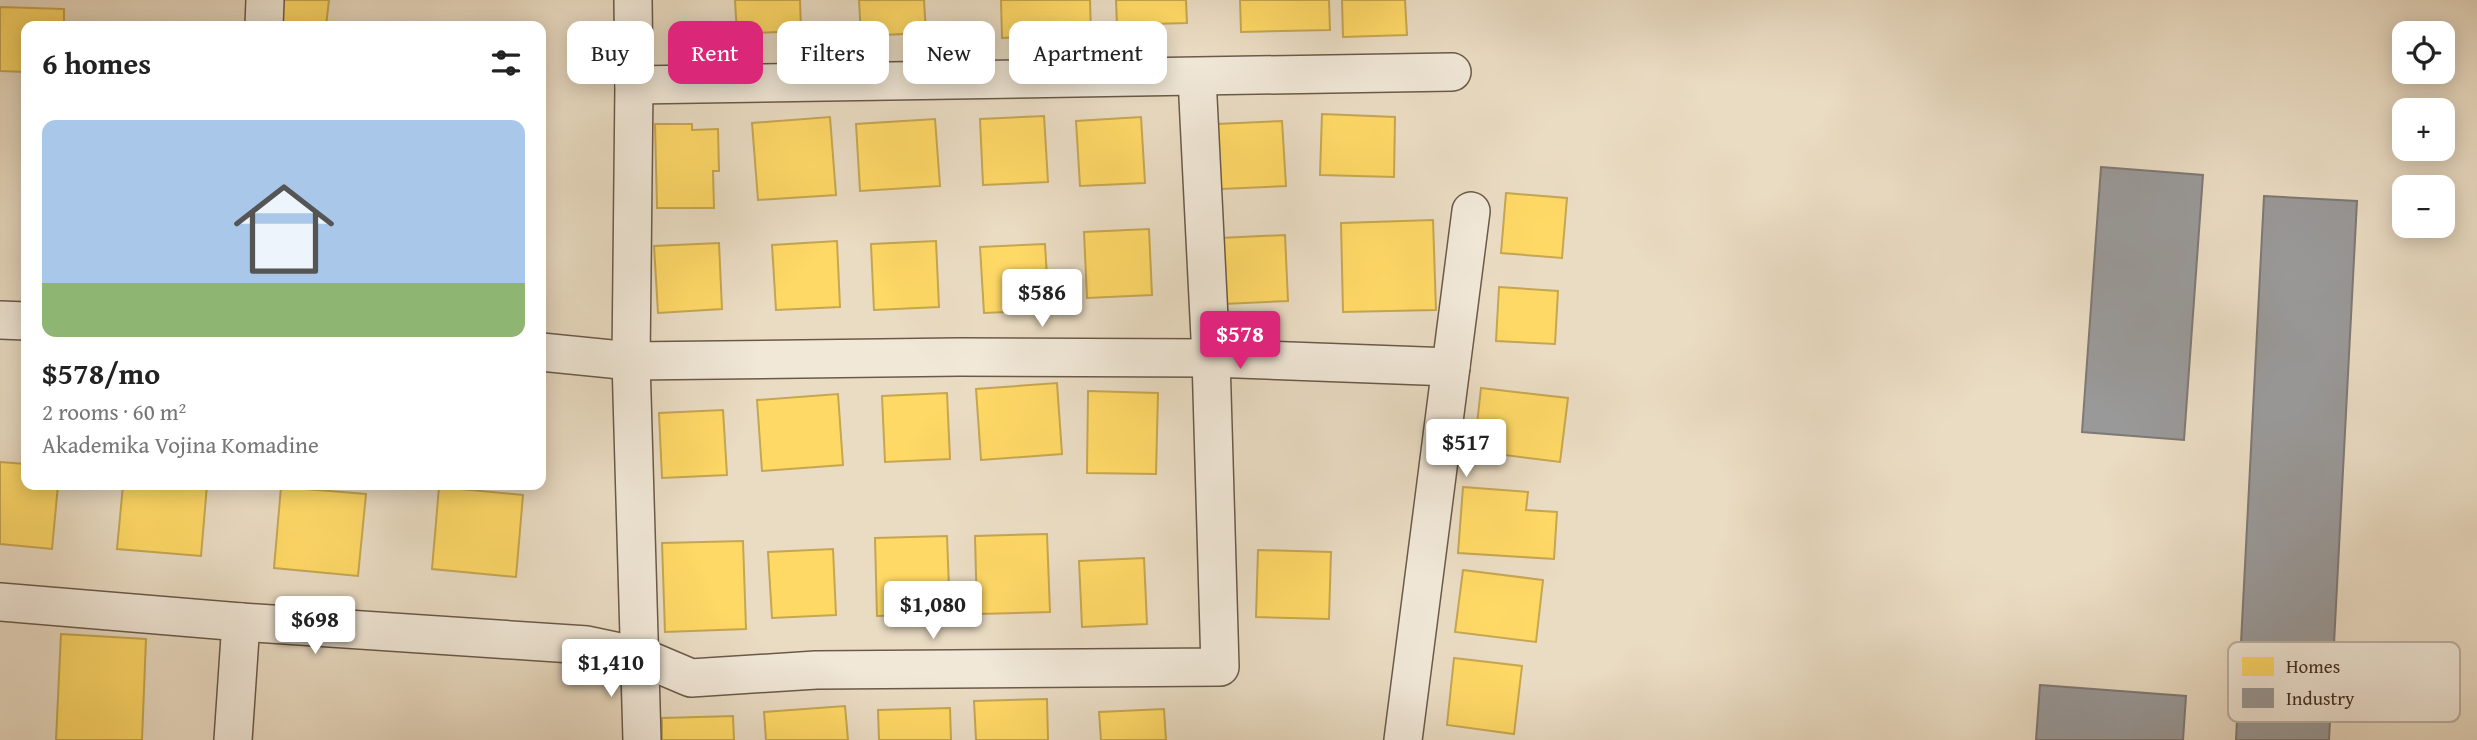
<!DOCTYPE html>
<html lang="en">
<head>
<meta charset="utf-8">
<style>
	:root { --surface:#fff; --page:#f2f2f2; --text:#222; --muted:#767676; --line:#e0e0e0; --accent:#db2777 }
	body { margin:0; font-family:"Gentium Book Plus",serif; background:var(--page); color:var(--text); height:100vh; display:flex; flex-direction:column; font-size:26px; white-space:nowrap }
	* { box-sizing:border-box; margin:0 }
	p { font-size:23px; color:var(--muted) }
	.icon { flex:none; width:38px; height:38px; fill:none; stroke:currentColor; stroke-width:2; stroke-linecap:round; stroke-linejoin:round }
	.map { position:relative; flex:1; overflow:hidden }
	.drawer { position:absolute; left:21px; top:21px; width:525px; height:469px; display:flex; flex-direction:column; background:var(--surface); border-radius:14px; box-shadow:0 4px 18px #0003 }
	.drawer>* { flex:none }
	.top-card { position:absolute; left:567px; top:21px; width:665px; height:63px; display:flex; gap:14px }
	.controls { position:absolute; left:2392px; top:21px; display:grid; gap:14px }
	.controls a { display:grid; place-items:center; width:63px; height:63px; border-radius:14px; background:var(--surface); box-shadow:0 4px 18px #0003; font-size:35px }
	.price { position:absolute; translate:-50% -60px; padding:0 16px; border-radius:7px; background:#fff; color:#222; font-size:23px; line-height:46px; filter:drop-shadow(0 2px 4px #0008) }
	.price::after { content:''; position:absolute; left:50%; top:42px; width:21px; height:16px; margin-left:-10px; background:inherit; clip-path:polygon(0 0,100% 0,50% 100%) }
	.price.selected { background:var(--accent); color:#fff }
	ul { padding:0; list-style:none }
	li { display:grid; align-content:center; gap:14px; height:371px; padding:0 21px }
	li+li { border-top:2px solid var(--line) }
	li span { display:grid; place-items:center; height:217px; border-radius:14px; color:#555 }
	li>.icon { margin-inline-start:auto }
	span .icon { width:126px; height:126px; fill:#fffc; stroke-width:1 }
	li b { font-size:30px }
	h2 { display:flex; justify-content:space-between; align-items:center; height:84px; padding:0 21px; font-size:30px }
	.tag { padding:0 24px; border-radius:14px; background:var(--surface); box-shadow:0 4px 18px #0003; font-size:24px; line-height:63px }
	.tag.selected { background:var(--accent); color:#fff }
	.map>svg:first-child { display:block }
</style>
</head>
<body>
<div class="map">
<svg width="2477" height="740" viewBox="0 0 2477 740">
	<rect width="100%" height="100%" fill="#eadcc3"/>
	<filter id="stains"><feTurbulence type="fractalNoise" baseFrequency=".00286" numOctaves="4"/><feColorMatrix values="0 0 0 0 .2 0 0 0 0 .09 0 0 0 0 .02 0 0 0 .5 -.17"/></filter>
	<radialGradient id="worn" r=".72"><stop offset=".6" stop-color="#630" stop-opacity="0"/><stop offset="1" stop-color="#630" stop-opacity=".3"/></radialGradient>
	<g fill="#ffd966" stroke="#c6a651" stroke-width="2">
		<path d="M278,0h51l-3,26h-50z"/>
		<path d="M735,0h65l1,31 -64,3z"/>
		<path d="M859,0h65l2,33 -65,3z"/>
		<path d="M1001,0h89l1,34 -89,4z"/>
		<path d="M1116,0h70l1,23 -70,2z"/>
		<path d="M1240,0h89l1,30 -89,2z"/>
		<path d="M1342,0h63l2,35 -64,2z"/>
		<path d="M0,7l64,2v17h-38v46l-26,-1z"/>
		<path d="M1322,114l73,3 -1,60 -74,-2z"/>
		<path d="M1044,116l4,66 -65,3 -3,-66z"/>
		<path d="M830,117l6,78 -78,5 -6,-77z"/>
		<path d="M1141,117l4,66 -65,3 -4,-65z"/>
		<path d="M935,119l5,67 -80,5 -4,-67z"/>
		<path d="M1282,121l4,65 -65,3 -4,-65z"/>
		<path d="M655,124h37v6l26,-1 1,42h-6l1,37h-57z"/>
		<path d="M1506,193l61,5 -5,60 -61,-5z"/>
		<path d="M1433,220l3,90 -93,2 -2,-89z"/>
		<path d="M1149,229l3,66 -65,3 -3,-66z"/>
		<path d="M1285,235l3,66 -64,3 -4,-66z"/>
		<path d="M837,241l3,66 -64,3 -4,-65z"/>
		<path d="M936,241l3,66 -65,3 -3,-66z"/>
		<path d="M719,243l3,66 -64,4 -4,-67z"/>
		<path d="M1045,244l4,66 -65,3 -4,-66z"/>
		<path d="M1499,287l59,4 -3,53 -59,-3z"/>
		<path d="M1057,383l5,71 -81,6 -5,-71z"/>
		<path d="M1481,388l87,10 -8,64 -86,-11z"/>
		<path d="M1088,391l70,2 -2,81 -69,-1z"/>
		<path d="M947,393l3,66 -65,3 -3,-66z"/>
		<path d="M838,394l5,71 -81,6 -5,-71z"/>
		<path d="M723,410l4,65 -65,3 -3,-65z"/>
		<path d="M0,462l26,2v21h32l-6,64 -52,-5z"/>
		<path d="M123,485h84l-6,71 -84,-7z"/>
		<path d="M281,487l85,7 -8,82 -84,-8z"/>
		<path d="M439,487l84,8 -7,82 -84,-8z"/>
		<path d="M1463,487l65,5 -2,18 31,2 -3,47 -96,-6z"/>
		<path d="M1047,534l3,78 -73,2 -2,-78z"/>
		<path d="M947,536l3,78 -73,2 -2,-78z"/>
		<path d="M743,541l3,88 -81,3 -3,-89z"/>
		<path d="M833,549l3,66 -64,3 -4,-66z"/>
		<path d="M1258,550l73,2 -2,67 -73,-2z"/>
		<path d="M1144,558l3,66 -65,3 -3,-66z"/>
		<path d="M1463,570l80,10 -7,62 -81,-10z"/>
		<path d="M61,634l85,5 -4,101h-86z"/>
		<path d="M1454,658l68,8 -8,68 -67,-9z"/>
		<path d="M1047,699l1,41h-72l-2,-39z"/>
		<path d="M845,706l3,34h-82l-2,-28z"/>
		<path d="M950,708l1,32h-72l-1,-30z"/>
		<path d="M1164,709l2,31h-65l-2,-28z"/>
		<path d="M733,716l1,24h-72v-22z"/>
	</g>
	<g fill="#999" stroke="#7e7975" stroke-width="2">
		<path d="M2101,167l102,8 -19,265 -102,-8z"/>
		<path d="M2264,196l93,5 -28,539h-93z"/>
		<path d="M2040,685l146,11 -3,44h-147z"/>
	</g>
	<g fill="none" stroke-linecap="round" stroke-linejoin="round">
		<defs>
			<g id="minor">
				<path d="M633,0l1,85 -3,276 11,379"/>
				<path d="M264,26l1,-26"/>
				<path d="M634,85l818,-13"/>
				<path d="M0,320l26,1"/>
				<path d="M541,352l90,9 328,-4 252,1 240,9"/>
				<path d="M0,602l241,20 346,23 52,11 52,22 125,-8 404,-3 -9,-309 -14,-280"/>
				<path d="M233,740l8,-118"/>
				<path d="M1403,740l68,-529"/>
			</g>
		</defs>
		<use href="#minor" stroke="#6a5a49" stroke-width="40"/>
		<use href="#minor" stroke="#f1e8d8" stroke-width="37"/>
	</g>
	<rect x="2228" y="642" width="232" height="80" rx="10" fill="#f1e8d8" stroke="#bcb0a1" stroke-width="2"/>
	<rect x="2242" y="657" width="32" height="19" fill="#ffd966"/>
	<rect x="2242" y="688" width="32" height="20" fill="#999"/>
	<g font-size="19" fill="#402e20">
		<text x="2286" y="673">Homes</text>
		<text x="2286" y="705">Industry</text>
	</g>
	<rect width="100%" height="100%" filter="url(#stains)"/>
	<rect width="100%" height="100%" fill="url(#worn)"/>
</svg>
<div class="controls">
<a><svg class="icon" aria-label="locate" viewBox="0 0 24 24"><circle cx="12" cy="12" r="6"/><path d="M12 2v4M12 18v4M2 12h4M18 12h4"/></svg></a>
<a>+</a>
<a>−</a>
</div>
<b class="price" style="left:1042px;top:329px">$586</b>
<b class="price selected" style="left:1240px;top:371px">$578</b>
<b class="price" style="left:1466px;top:479px">$517</b>
<b class="price" style="left:933px;top:641px">$1,080</b>
<b class="price" style="left:315px;top:656px">$698</b>
<b class="price" style="left:611px;top:699px">$1,410</b>
<div class="top-card">
<a class="tag">Buy</a>
<a class="tag selected">Rent</a>
<a class="tag">Filters</a>
<a class="tag">New</a>
<a class="tag">Apartment</a>
</div>
<section class="drawer">
<h2>6 homes<svg class="icon" aria-label="filters" viewBox="0 0 24 24"><path d="M4 7h16M4 17h16"/><circle cx="9" cy="7" r="2"/><circle cx="15" cy="17" r="2"/></svg></h2>
<ul>
<li><span style="background:linear-gradient(#a9c7e8 75%,#8fb573 0)"><svg class="icon" aria-label="home" viewBox="0 0 24 24"><path d="M3 11l9-7 9 7M6 9v11h12V9"/></svg></span><div><b>$578/mo</b><p>2 rooms · 60 m²</p><p>Akademika Vojina Komadine</p></div></li>
</ul>
</section>
</div>
</body>
</html>
